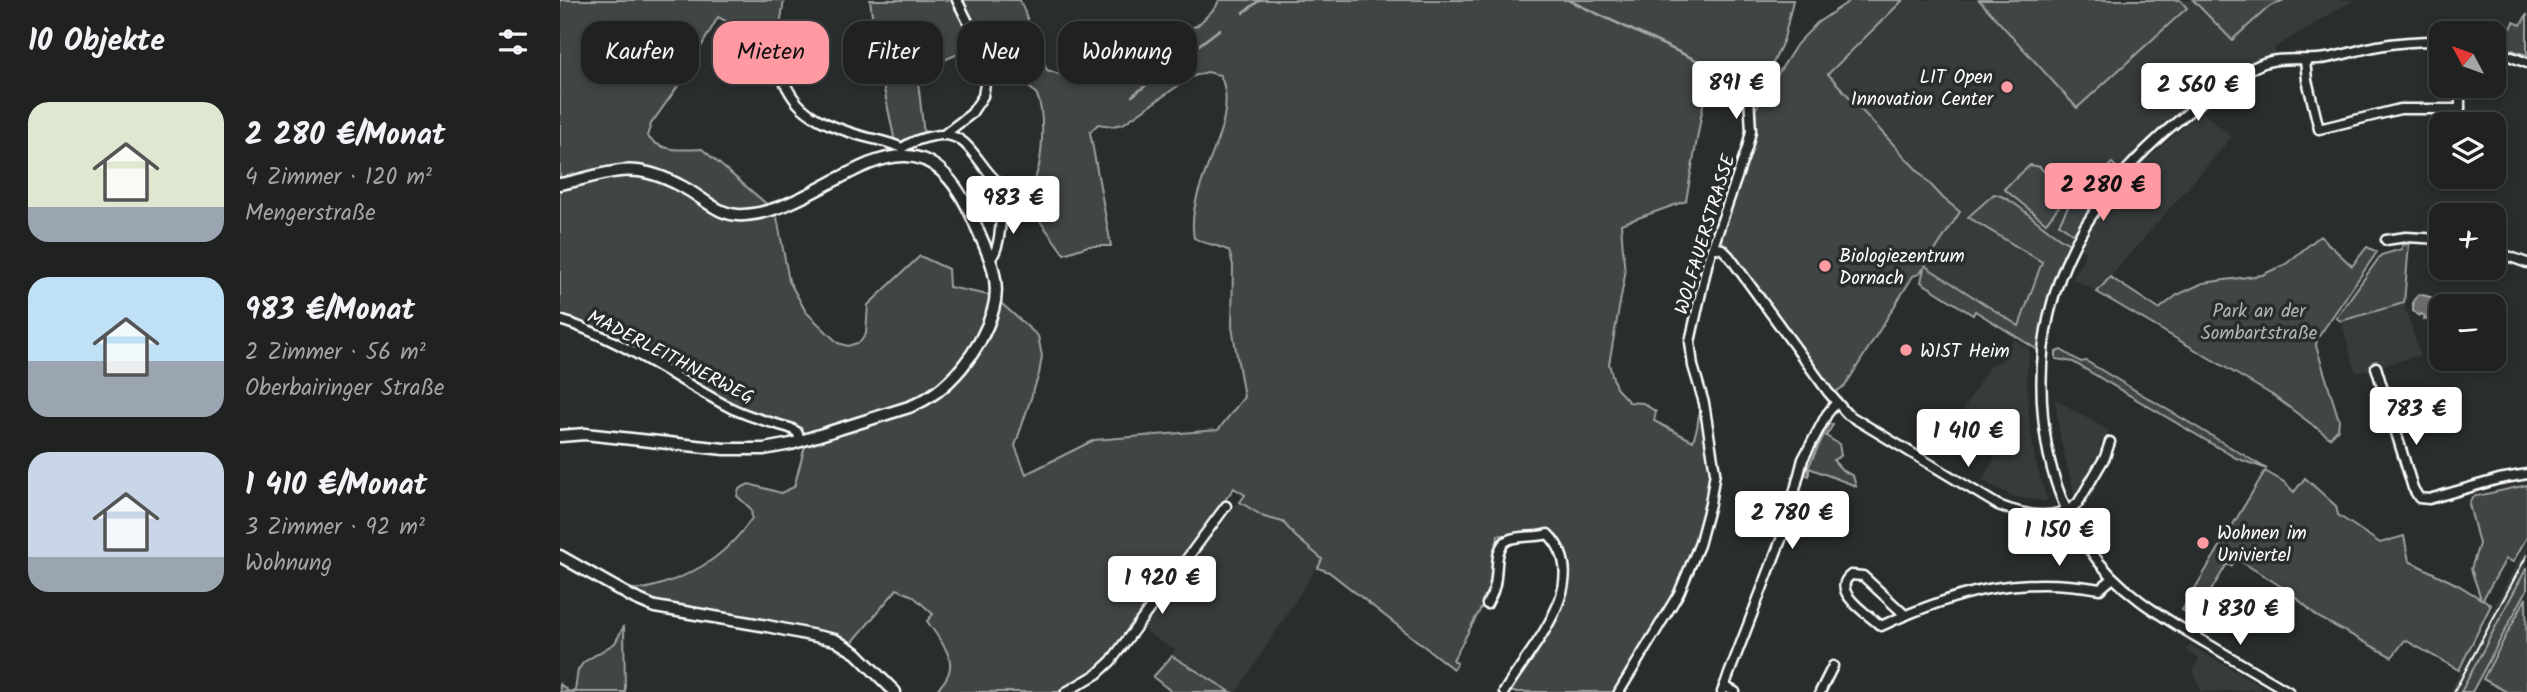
<!DOCTYPE html>
<html lang="de">
<head>
<meta charset="utf-8">
<style>
	:root { --surface:#202222; --page:#282a2a; --text:#f1f3f6; --muted:#a2a4a5; --line:#3d3f40; --accent:#ff9aa2 }
	body { margin:0; font-family:Kalam,sans-serif; background:var(--page); color:var(--text); height:100vh; display:flex; flex-direction:column; font-size:26px; white-space:nowrap }
	* { box-sizing:border-box; margin:0 }
	p { font-size:23px; color:var(--muted) }
	.icon { flex:none; width:38px; height:38px; fill:none; stroke:currentColor; stroke-width:2; stroke-linecap:round; stroke-linejoin:round }
	.map { position:relative; flex:1; overflow:hidden }
	.side { display:flex; flex-direction:column; background:var(--surface); width:560px }
	.side>* { flex:none }
	.banner { position:absolute; left:21px; top:21px; width:665px; height:63px; display:flex; gap:14px }
	.needle { width:46px; rotate:311deg }
	.fabs { position:absolute; left:1869px; top:21px; display:grid; gap:14px }
	.fabs a { display:grid; place-items:center; width:77px; height:77px; border-radius:14px; background:var(--surface); box-shadow:0 4px 10px #0003,0 0 0 2px var(--line); font-size:35px }
	.price { position:absolute; translate:-50% -60px; padding:0 16px; border-radius:7px; background:#fff; color:#222; font-size:23px; line-height:46px; filter:drop-shadow(0 2px 4px #0008) }
	.price::after { content:''; position:absolute; left:50%; top:42px; width:21px; height:16px; margin-left:-10px; background:inherit; clip-path:polygon(0 0,100% 0,50% 100%) }
	.price.active { background:var(--accent); color:#111 }
	ul { padding:0; list-style:none }
	li { display:flex; align-items:center; gap:21px; height:175px; padding:0 28px }
	li span { display:grid; place-items:center; flex:none; width:196px; height:140px; border-radius:21px; color:#555 }
	li>.icon { margin-inline-start:auto }
	span .icon { width:84px; height:84px; fill:#fffc; stroke-width:1 }
	li b { font-size:30px }
	h2 { display:flex; justify-content:space-between; align-items:center; height:84px; padding:0 28px; font-size:30px }
	.pill { padding:0 24px; border-radius:21px; background:var(--surface); box-shadow:0 4px 10px #0003,0 0 0 2px var(--line); font-size:24px; line-height:63px }
	.pill.active { background:var(--accent); color:#111 }
	main { display:flex; flex:1; min-height:0 }
	.map>svg:first-child { display:block }
</style>
</head>
<body>
<main>
<section class="side">
<h2>10 Objekte<svg class="icon" aria-label="filters" viewBox="0 0 24 24"><path d="M4 7h16M4 17h16"/><circle cx="9" cy="7" r="2"/><circle cx="15" cy="17" r="2"/></svg></h2>
<ul>
<li><span style="background:linear-gradient(#dfe7d0 75%,#9aa5b1 0)"><svg class="icon" aria-label="home" viewBox="0 0 24 24"><path d="M3 11l9-7 9 7M6 9v11h12V9"/></svg></span><div><b>2 280 €/Monat</b><p>4 Zimmer · 120 m²</p><p>Mengerstraße</p></div></li>
<li><span style="background:linear-gradient(#bfe0f5 60%,#9aa5b1 0)"><svg class="icon" aria-label="home" viewBox="0 0 24 24"><path d="M3 11l9-7 9 7M6 9v11h12V9"/></svg></span><div><b>983 €/Monat</b><p>2 Zimmer · 56 m²</p><p>Oberbairinger Straße</p></div></li>
<li><span style="background:linear-gradient(#c9d6e8 75%,#9aa5b1 0)"><svg class="icon" aria-label="home" viewBox="0 0 24 24"><path d="M3 11l9-7 9 7M6 9v11h12V9"/></svg></span><div><b>1 410 €/Monat</b><p>3 Zimmer · 92 m²</p><p>Wohnung</p></div></li>
</ul>
</section>
<div class="map">
<svg width="1967" height="692" viewBox="0 0 1967 692">
	<rect width="100%" height="100%" fill="#2a2d2e"/>
	<filter id="ink" filterUnits="userSpaceOnUse"><feTurbulence type="fractalNoise" baseFrequency=".0143" numOctaves="2"/><feDisplacementMap in="SourceGraphic" scale="14" xChannelSelector="R" yChannelSelector="G"/><feConvolveMatrix kernelMatrix="1 2 1 2 8 2 1 2 1" color-interpolation-filters="sRGB"/></filter>
	<g filter="url(#ink)">
		<g fill="#373a3b">
			<path d="M1343,0h451l-80,48 2,7 -28,10 -31,20 -50,40 -51,50 -36,50 -23,45 -11,41 -4,29 -4,10 -63,-39 -2,4 -52,-33 18,-86 -111,-122z"/>
			<path d="M1641,111l31,26 -135,155 -24,-13 13,-27 -7,-4 25,-42 43,-47z"/>
			<path d="M1844,303l16,52 -64,18 -15,-52z"/>
			<path d="M1454,339l16,11 -3,24 2,47 6,39 12,40 -2,1 -31,-4 -32,-17 17,-29 -44,-27 34,-58 12,-5z"/>
			<path d="M1495,399l54,32 -9,14 3,10 -27,44 -15,-57z"/>
			<path d="M678,501l26,16 19,5 12,14 27,23 -85,133h-6l-59,-36 3,-7 -13,-6 -19,-14z"/>
			<path d="M1967,544v23l-66,125h-11z"/>
			<path d="M1630,645l70,40 1,5 -60,2 -8,-23 6,-10 -13,-8z"/>
		</g>
		<g fill="#414445" stroke="#a0a2a2" stroke-width="2">
			<path d="M0,0h224l-4,26 -9,15 -12,-4 -41,-20 -37,65 -30,42 -4,12c13,16 36,14 55,13l74,63 13,69 17,31 32,31 10,3 12,-4 6,-8 2,-29 52,-49 28,13 1,18 44,9 45,40 4,20 -3,18 -24,72 11,28 68,-34 124,-10 26,-33 -12,-70 1,-62 -4,-14c-12,-7 -23,-6 -35,-13 -10,-54 50,-115 26,-163l-13,-3 -16,5 -68,47 -11,2 -14,-2 -8,8 21,114h-23l-24,8 -40,-55c4,-7 9,-15 12,-23 7,-18 9,-63 1,-81 -5,-9 -15,-9 -19,-17 -3,-5 -2,-11 -3,-16 -3,-24 -17,-33 -40,-32l-16,-30h61l27,70 38,13 22,-8 63,-37 28,-13 18,-18 3,-7h574l-9,39 -23,51 -54,-7 -21,118 -65,23 4,51 -16,89 7,24 13,14 14,1 13,9 -2,9 39,20 4,-13 4,-26 11,72 -11,57 -21,53 -12,23 -53,85h-108l40,-61 19,-62 -18,-39 -19,6 -31,-1 -5,51 -40,74 4,3 -4,6 -124,-97 -11,-4 4,-9 -27,-23 -12,-14 -19,-5 -24,-15 5,-7 -11,-7 -125,168 -16,16 -34,20h-125c31,-26 11,-44 -7,-71l6,-7 -20,-18 -16,-7 -46,55 -14,-6 -172,-31 -51,-24c7,2 14,6 21,6 9,1 18,-2 27,-5 38,-12 67,-32 90,-66l-1,-9 -14,-13 2,-7 10,-5 32,9 13,-6 14,-52 -9,-6 -50,-16 -189,-95z"/>
			<path d="M310,0h84l22,46 -59,26 7,63 -20,7h-9l-16,-77z"/>
			<path d="M1291,0h52l-75,74 115,124 17,14 -35,54 94,60 23,-64 -74,-45 26,-23c21,3 51,39 76,50 -10,22 -20,44 -24,68 -3,13 -3,25 -8,38l-63,-39 -2,4 -52,-33 3,-14 -5,6 -6,2 -68,110 -10,6 -7,-6 -106,-145 -2,-6 28,-78 7,-47 42,-66 20,-21z"/>
			<path d="M1419,0h201l7,8 -110,100z"/>
			<path d="M1633,0h91l-14,6 -38,34z"/>
			<path d="M1967,14v41l-33,-11v-10l12,5 8,-17 7,3z"/>
			<path d="M1552,163l8,8 -23,28 -22,36 -16,-11 12,-23z"/>
			<path d="M1470,165l10,2 27,29 -21,27 -42,-34z"/>
			<path d="M1760,236l32,30 15,-19 10,5 -60,87 -1,7 23,74 -1,9 -8,9 -56,-42 -177,-104 13,-15 49,32 18,-14 26,-12 59,-8 24,-11z"/>
			<path d="M1849,244l-5,59 -63,18 -5,-3 45,-63 21,-6v-4z"/>
			<path d="M1501,350l20,12 5,-1 181,108 -31,-11 -163,-96 -17,-3v-7z"/>
			<path d="M1269,424l4,1 -7,11 13,8 2,12 -8,4 9,10 11,6 3,10 -47,-18v8l-4,-2z"/>
			<path d="M1705,471l19,11 10,10 11,-14 31,28 2,9 42,28 24,-7 5,25 49,24 23,14 -10,-30 8,-25 -10,-40 3,-7 55,-12v52l-14,25 -7,-3 -23,40 8,6 -32,65 -54,-30 -13,17 -74,-40 -28,-25 -53,-33 -6,7 -4,-2 -32,53 -13,-7z"/>
			<path d="M1967,567v23l-55,102h-11z"/>
			<path d="M1966,598l1,94h-20l-24,-13z"/>
			<path d="M64,626l1,66h-65v-8l9,8 6,-2 3,-20 6,-8 31,-19z"/>
			<path d="M612,656l59,36h-59l-19,-15z"/>
		</g>
		<path fill="#6a6c6d" stroke="#a6a7a7" stroke-width="2" d="M1859,294l22,6 -3,15 3,1v7l-17,-4 1,-3 -4,-2 -2,2 -6,-5v-10z"/>
		<g fill="none" stroke-linecap="round" stroke-linejoin="round">
			<g stroke="#a6a7a7" stroke-width="2.5">
				<path d="M1008,0l177,83"/>
				<path d="M683,13l17,-13"/>
				<path d="M572,96l88,-67"/>
			</g>
			<defs>
				<g id="minor">
					<path d="M210,46c20,55 26,69 85,88 15,5 32,7 47,14"/>
					<path d="M1934,50l33,13"/>
					<path d="M1745,60l2,20 12,49 81,-20h60v-23"/>
					<path d="M386,133l25,-19 12,-18 2,-12 -5,-38 -23,-46"/>
					<path d="M342,148c9,-6 19,-10 31,-12 37,-8 42,29 67,48 2,16 3,64 -10,75"/>
					<path d="M1826,240l20,-3 35,2"/>
					<path d="M1153,247l9,2 7,7 99,136 19,22 151,91c25,10 58,17 80,-2l27,-46 5,-15"/>
					<path d="M1934,251l33,12"/>
					<path d="M0,320c62,19 112,57 169,87 19,10 41,15 61,21l7,4 4,9"/>
					<path d="M1816,367l37,121 6,10 10,1 70,-20 28,-5"/>
					<path d="M927,604c2,-5 6,-10 7,-16 5,-13 -1,-41 14,-48 11,-5 27,-2 40,-6 48,48 -20,116 -44,158"/>
					<path d="M1345,615l-42,-39 -12,-1c-22,16 18,40 30,51 77,-35 134,-51 219,-37l13,-11"/>
					<path d="M1164,686l11,6"/>
					<path d="M506,692l31,-18 14,-13 115,-155"/>
					<path d="M1059,692l60,-99 20,-48 11,-41 5,-32 -11,-69 -11,-37 -3,-24 18,-81 39,-113 4,-17 -2,-35"/>
					<path d="M1162,692l62,-160 19,-73 24,-45 9,-11"/>
					<path d="M1260,692l13,-26"/>
					<path d="M1729,692c-29,-17 -57,-34 -86,-51 -44,-26 -85,-50 -114,-92 -28,-39 -42,-86 -46,-133 -12,-126 46,-224 142,-301 22,-18 48,-39 74,-50 22,-10 45,-3 68,-7 17,-3 34,-9 51,-12 21,-4 42,-5 63,-5"/>
				</g>
				<g id="tertiary">
					<path d="M0,184c30,-5 58,-19 89,-11 12,3 23,8 34,14 21,11 36,30 61,28 88,-5 169,-133 229,4 12,29 30,58 20,91 -12,40 -44,82 -84,97l-118,37 -27,5h-40l-139,-15 -25,2"/>
					<path d="M0,556l74,42 21,9 112,19 68,14 21,13 39,39"/>
				</g>
			</defs>
			<use href="#minor" stroke="#fff" stroke-width="13"/>
			<use href="#tertiary" stroke="#fff" stroke-width="15"/>
			<use href="#minor" stroke="#2a2d2e" stroke-width="8"/>
			<use href="#tertiary" stroke="#2a2d2e" stroke-width="10"/>
			<path stroke="#fff" stroke-width="2" d="M1894,692l73,-137"/>
		</g>
	</g>
	<g fill="#ff9aa2" stroke="#2a2d2e" stroke-width="2.5">
		<circle cx="1447" cy="87" r="7"/>
		<circle cx="1265" cy="266" r="7"/>
		<circle cx="1346" cy="350" r="7"/>
		<circle cx="1643" cy="543" r="7"/>
	</g>
	<g text-anchor="middle" stroke-width="7" stroke-linejoin="round" paint-order="stroke">
		<g font-size="19" fill="#fff" stroke="#2a2d2e" text-anchor="start">
			<text x="1433" y="83" text-anchor="end">LIT Open<tspan x="1433" dy="22">Innovation Center</tspan></text>
			<text x="1279" y="262">Biologiezentrum<tspan x="1279" dy="22">Dornach</tspan></text>
			<text x="1360" y="357">WIST Heim</text>
			<text x="1657" y="539">Wohnen im<tspan x="1657" dy="22">Univiertel</tspan></text>
		</g>
		<g font-size="19" fill="#fff" stroke="#2a2d2e">
			<text transform="translate(1144 234) rotate(-73)" y="7">WOLFAUERSTRASSE</text>
			<text transform="translate(111 356) rotate(27)" y="7">MADERLEITHNERWEG</text>
		</g>
		<g font-size="19" fill="#b3b4b5" stroke="#2a2d2e">
			<text x="1699" y="317">Park an der<tspan x="1699" dy="22">Sombartstraße</tspan></text>
		</g>
	</g>
</svg>
<div class="fabs">
<a><svg class="needle" viewBox="-14 -14 28 28"><path d="M0-13l5 13h-10z" fill="#e53935"/><path d="M0 13l5-13h-10z" fill="#a2a4a5"/></svg></a>
<a><svg class="icon" aria-label="layers" viewBox="0 0 24 24"><path d="M12 4l9 5-9 5-9-5zM3 14l9 5 9-5"/></svg></a>
<a>+</a>
<a>−</a>
</div>
<b class="price" style="left:1176px;top:121px">891 €</b>
<b class="price" style="left:1638px;top:123px">2 560 €</b>
<b class="price active" style="left:1543px;top:223px">2 280 €</b>
<b class="price" style="left:453px;top:236px">983 €</b>
<b class="price" style="left:1856px;top:447px">783 €</b>
<b class="price" style="left:1408px;top:469px">1 410 €</b>
<b class="price" style="left:1232px;top:551px">2 780 €</b>
<b class="price" style="left:1499px;top:568px">1 150 €</b>
<b class="price" style="left:602px;top:616px">1 920 €</b>
<b class="price" style="left:1680px;top:647px">1 830 €</b>
<div class="banner">
<a class="pill">Kaufen</a>
<a class="pill active">Mieten</a>
<a class="pill">Filter</a>
<a class="pill">Neu</a>
<a class="pill">Wohnung</a>
</div>
</div>
</main>
</body>
</html>
